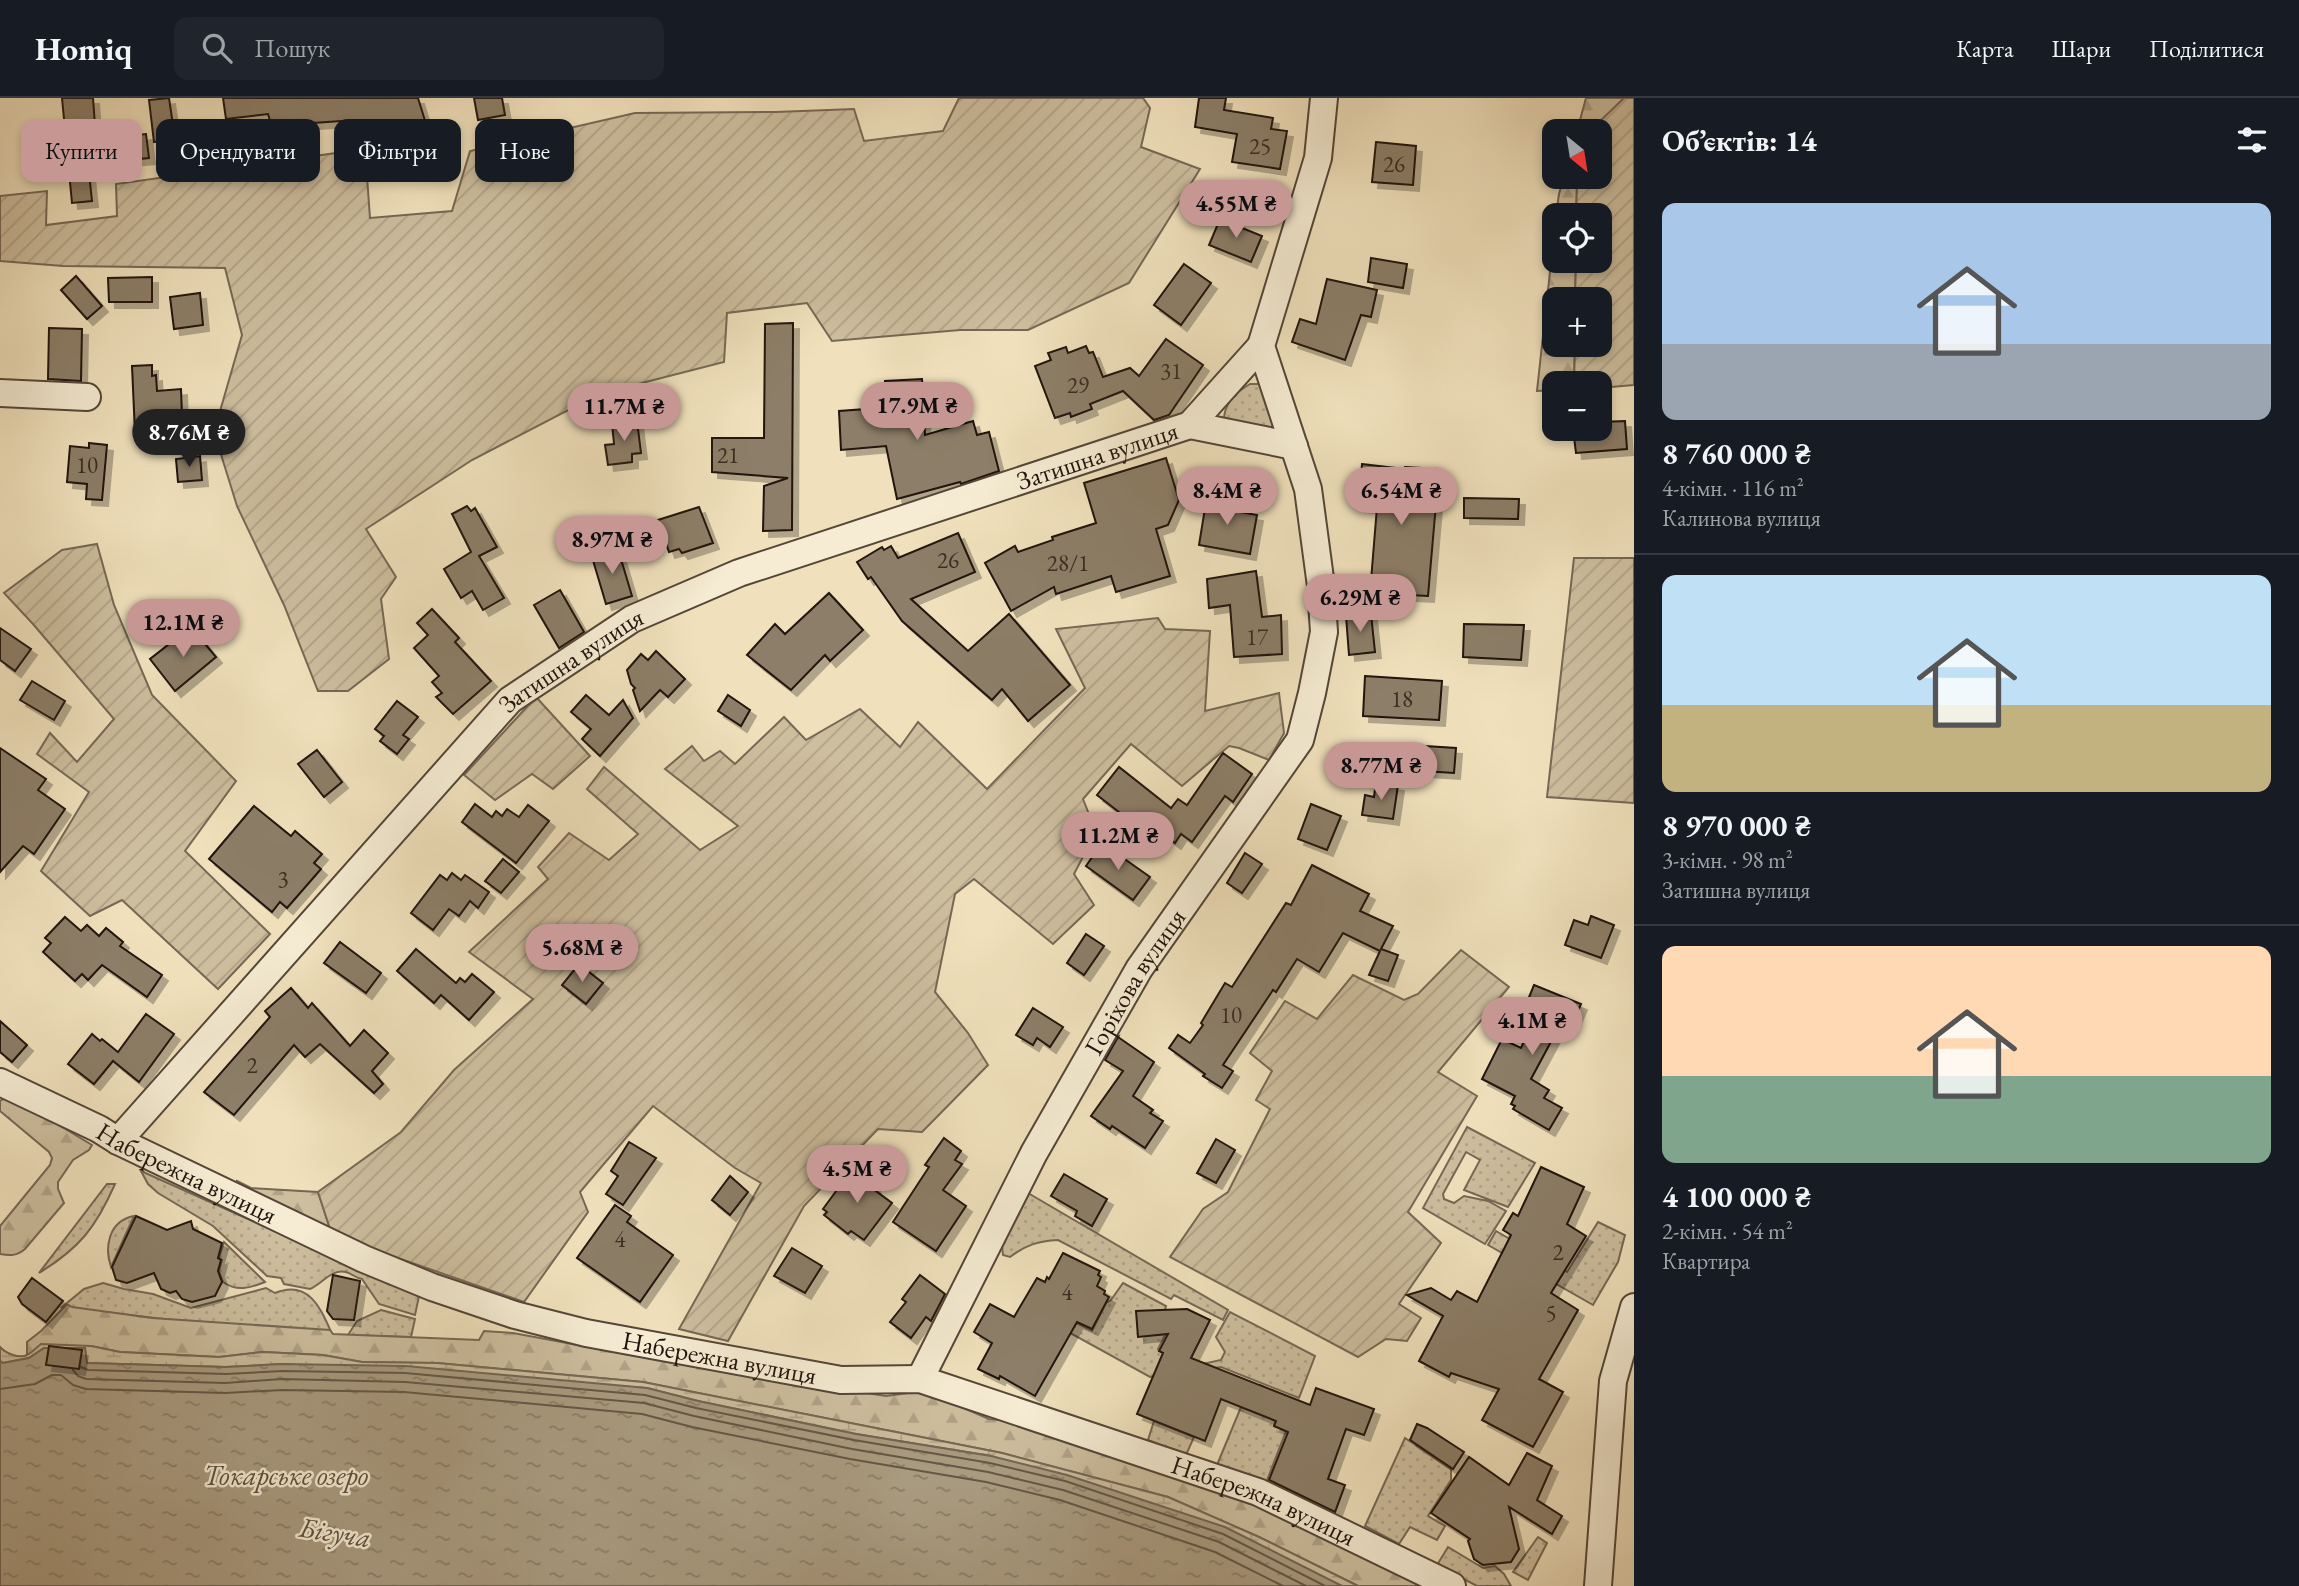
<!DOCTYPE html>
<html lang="uk">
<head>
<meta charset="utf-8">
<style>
	:root { --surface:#171b24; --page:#20242c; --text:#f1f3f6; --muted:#9ea1a6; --line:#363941; --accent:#c59692 }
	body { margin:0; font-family:"EB Garamond",serif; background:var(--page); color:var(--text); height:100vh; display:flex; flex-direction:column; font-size:26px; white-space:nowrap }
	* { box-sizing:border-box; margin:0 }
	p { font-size:23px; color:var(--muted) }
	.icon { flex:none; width:38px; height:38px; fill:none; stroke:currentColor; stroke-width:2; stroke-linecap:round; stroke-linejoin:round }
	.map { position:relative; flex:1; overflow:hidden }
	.drawer { display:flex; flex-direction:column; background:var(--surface); width:665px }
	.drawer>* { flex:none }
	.banner { position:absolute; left:21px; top:21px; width:665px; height:63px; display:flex; gap:14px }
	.needle { width:46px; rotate:150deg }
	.buttons { position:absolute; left:1542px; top:21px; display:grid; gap:14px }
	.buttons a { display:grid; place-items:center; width:70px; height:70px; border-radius:14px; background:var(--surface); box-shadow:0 4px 10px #0003; font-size:35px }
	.price { position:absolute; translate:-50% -60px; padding:0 16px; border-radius:24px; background:var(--accent); color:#111; font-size:23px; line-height:46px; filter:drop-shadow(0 2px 4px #0008) }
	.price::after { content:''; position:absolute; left:50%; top:42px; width:21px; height:16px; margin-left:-10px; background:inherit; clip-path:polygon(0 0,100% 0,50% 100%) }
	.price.selected { background:#222; color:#fff }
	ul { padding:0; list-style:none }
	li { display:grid; align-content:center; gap:14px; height:371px; padding:0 28px }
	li+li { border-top:2px solid var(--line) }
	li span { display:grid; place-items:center; height:217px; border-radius:14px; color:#555 }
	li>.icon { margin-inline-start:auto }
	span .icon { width:126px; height:126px; fill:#fffc; stroke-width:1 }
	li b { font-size:30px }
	h2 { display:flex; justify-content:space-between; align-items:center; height:84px; padding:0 28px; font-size:30px }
	.pill { padding:0 24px; border-radius:14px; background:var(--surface); box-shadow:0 4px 10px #0003; font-size:24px; line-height:63px }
	.pill.selected { background:var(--accent); color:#111 }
	header { display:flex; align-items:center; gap:42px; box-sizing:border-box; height:98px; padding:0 35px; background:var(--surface); border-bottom:2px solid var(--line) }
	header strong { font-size:33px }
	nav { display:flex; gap:38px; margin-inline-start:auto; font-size:24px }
	.search { width:490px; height:63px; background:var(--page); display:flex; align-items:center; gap:18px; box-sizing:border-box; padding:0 24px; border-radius:14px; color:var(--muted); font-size:26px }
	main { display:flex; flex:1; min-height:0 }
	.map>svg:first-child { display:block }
</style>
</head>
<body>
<header>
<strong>Homiq</strong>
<div class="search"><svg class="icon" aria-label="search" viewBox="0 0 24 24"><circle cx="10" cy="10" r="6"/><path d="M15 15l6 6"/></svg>Пошук</div>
<nav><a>Карта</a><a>Шари</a><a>Поділитися</a></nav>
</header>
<main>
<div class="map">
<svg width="1634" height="1488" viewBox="0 0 1634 1488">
	<defs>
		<pattern id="grass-dots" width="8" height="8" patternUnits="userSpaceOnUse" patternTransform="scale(1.75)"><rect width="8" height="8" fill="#cdbe9e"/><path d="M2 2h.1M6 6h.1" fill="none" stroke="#b0a287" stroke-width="1.8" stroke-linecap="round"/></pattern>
		<pattern id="forest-firs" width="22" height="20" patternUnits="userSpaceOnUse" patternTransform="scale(1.75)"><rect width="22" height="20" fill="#cdbe9e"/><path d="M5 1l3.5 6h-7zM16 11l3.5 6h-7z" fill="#b0a287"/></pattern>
		<pattern id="wetland-marsh" width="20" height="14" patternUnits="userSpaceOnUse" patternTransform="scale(1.75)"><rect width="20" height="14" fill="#cdbe9e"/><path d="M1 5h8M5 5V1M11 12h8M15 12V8" fill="none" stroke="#b0a287"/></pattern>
		<pattern id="garden-furrows" width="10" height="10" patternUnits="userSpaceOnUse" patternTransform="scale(1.75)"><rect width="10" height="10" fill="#cdbe9e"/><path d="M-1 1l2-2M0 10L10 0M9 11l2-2" fill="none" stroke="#b0a287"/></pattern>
		<pattern id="water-ripples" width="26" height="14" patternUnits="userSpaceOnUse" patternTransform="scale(1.75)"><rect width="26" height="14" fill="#a99b80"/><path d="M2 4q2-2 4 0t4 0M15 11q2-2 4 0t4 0" fill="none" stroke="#897d67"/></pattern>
		<filter id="shadow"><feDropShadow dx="6" dy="6" stdDeviation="0" flood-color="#0004"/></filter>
	</defs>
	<rect width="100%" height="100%" fill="#f0e1bc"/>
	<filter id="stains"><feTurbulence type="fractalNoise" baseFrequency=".00286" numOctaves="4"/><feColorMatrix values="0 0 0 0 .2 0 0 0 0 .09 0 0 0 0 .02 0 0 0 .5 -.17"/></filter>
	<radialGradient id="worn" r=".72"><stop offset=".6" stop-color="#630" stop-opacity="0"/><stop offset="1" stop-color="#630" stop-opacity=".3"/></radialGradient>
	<g fill="url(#grass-dots)" stroke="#766855" stroke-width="2">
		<path d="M1250,286h10l8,4 10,26 -4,17 -50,-11c0,-16 12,-28 26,-36z"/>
		<path d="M1467,1029l68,36 -27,44 -44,-17 16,-30 -14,-8 -23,42 1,5 10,4 10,-7 24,5 18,10 -21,33 -62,-36z"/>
		<path d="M141,1073l278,125 -4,19 -36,-11 -17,-25c-7,-1 -9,-5 -16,-7 -14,-4 -24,12 -36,17l-26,-5 -3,-6 -14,-2 -54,-50 -55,-33 -10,-9z"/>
		<path d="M107,1086h8c-19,43 -35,64 -76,89z"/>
		<path d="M1028,1095l200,117 -5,10 -49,-25 -3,4 -113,-59c-20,1 -32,5 -48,17l-7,-2 -1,-9z"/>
		<path d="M134,1118l-23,51c-7,-21 -2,-46 23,-51z"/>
		<path d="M1598,1124l27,13 -7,27 -25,43 -105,-60 8,-14 71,41z"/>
		<path d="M224,1144l41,40c-15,6 -28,10 -42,0l-4,-11 3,-11 -3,-2z"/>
		<path d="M103,1185l21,6 29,5 38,14 75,-20 9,5c34,-14 46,16 57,41l-68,-3 -202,-24 22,-18z"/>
		<path d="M1123,1185l43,23 -2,8 8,7 -14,28 31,18 32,-7 4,-8 -9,-15 14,-25 85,44 -16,42 -78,-31 -71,10 -127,-70 4,-9 65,33 14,-28 5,-3z"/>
		<path d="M381,1212l34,9 -4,18 -63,-2 9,-14z"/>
		<path d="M1260,1287l14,6 3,26 -3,9 12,5 -20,52 -49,-18 24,-58 9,3z"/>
		<path d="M1154,1323l40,16 -8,18 -38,-15z"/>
		<path d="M1405,1340l46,31v11l-23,36 17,10 -8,14 -27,-13 -11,17 -34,-18z"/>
		<path d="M1538,1439l9,6 -19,37 -15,-8z"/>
		<path d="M1448,1449l35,21 12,-2 9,8 7,12h-34l-40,-21z"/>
	</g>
	<g fill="url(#forest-firs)" stroke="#766855" stroke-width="2">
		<path d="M1586,0h38l-31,33h-16z"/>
		<path d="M1564,79h15l-2,9 -1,29h-20l3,-21z"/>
		<path d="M1554,137v26h22l-1,38h-21v46h21l-1,38h-20v7l-17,1z"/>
		<path d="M5,1000l17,5 70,42 -3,5 -16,10 -15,22v7l6,14 -39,46c-8,7 -15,7 -25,5v-28l50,-61 2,-7 -3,-6 -49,-41v-10z"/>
		<path d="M237,1083l14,7 67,4 14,43 -96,-43z"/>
		<path d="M67,1206l5,3 80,11 178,12 3,4 146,6 5,-9 29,2 183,34 190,29 38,-5 65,28 46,4 204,72 188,91h-69l-99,-49 -91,-40 -166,-44 -359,-71 -206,-19 -75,-1 -39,-7 -60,-3 -44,5 -99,-5 -29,-6 -64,10v-14l14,-11z"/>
	</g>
	<path fill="url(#wetland-marsh)" stroke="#766855" stroke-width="2" d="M41,1246l50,2 29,6 99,5 44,-5 60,3 39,7 75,1 206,19 359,71 166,44 91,40 99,49h-16l-351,-130 -135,-22 -158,-33 -51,-13 -365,-24 -56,3 -140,-4 -1,-14 -41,-1 -15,10 -26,5 -3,-2v-14c5,6 19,12 27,8 5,-2 10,-8 14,-11z"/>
	<g fill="url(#garden-furrows)" stroke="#766855" stroke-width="2">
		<path d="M959,0h184l7,10 -9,39 59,22 -71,114 -101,47h-68l-128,11 -25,-38 -80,10 -3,49 -125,32 -127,66 -106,69 30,48 -15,22 8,60 -41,32h-30l-34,-86 -47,-99 -23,-74 28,-97 -17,-67 -162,-2 -63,-5v-65l47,-5 -1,34 71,-9 -1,-32 249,-35 5,69 82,-7 18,-60 165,-38 141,-1 78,-3 10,32 79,-10z"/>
		<path d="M1624,0h10v287l-34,3v-5h-26l1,-38h25v-46h-25l1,-38h24v-46h-24l1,-29 2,-9h21v-46h-7v-3z"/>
		<path d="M97,446l17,61 38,90 84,86 -51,70 85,83 -52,55 -96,-89 -32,16 -49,-45 48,-79 -52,-38 13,-21 27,29 37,-43 -81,-95 -29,-31 58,-43z"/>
		<path d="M1574,460h60v245l-87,-6z"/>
		<path d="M1158,520l7,11 45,2 -5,80 74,-18 5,40 -15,27 -30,-12 -10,-2 -47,40 -51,-42 -48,55 13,33 -22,42 20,31 -41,39 -79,-65 -19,15 -20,98 33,41 20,32 -66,67 -44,-3 -74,77 -76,135 -49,-12 82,-146 -26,-15 -82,-62 -73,86 8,20 -64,90 -192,-67 -14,-43 83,-60 53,-62 79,-71 -64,-47 79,-73 -10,-12 31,-34 40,27 29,-26 -51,-45 17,-22 96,83 38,-24 -73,-57 27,-23 12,15 16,-10 15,13 49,-47 22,23 54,-31 40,38 18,-25 69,67 98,-101 -29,-59z"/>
		<path d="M536,599l54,59 -37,33 -21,-15 -37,26 -31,-25z"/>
		<path d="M1461,852l48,37 -71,85 39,24 -69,116 33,31 -42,61 22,14 -14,23 -21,-2 -28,18 -188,-100 33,-48 25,-17 42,-83 -14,-9 16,-29 -22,-18 35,-52 32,18 36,-44 51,25 14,-6z"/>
	</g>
	<path fill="url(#water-ripples)" stroke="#726552" stroke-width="2" d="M44,1250h41l2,15 139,4 56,-3 124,2 241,22 51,13 158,33 135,22 76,19 158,52 117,59h-1342v-225l3,2 26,-5z"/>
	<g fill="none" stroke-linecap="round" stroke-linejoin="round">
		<g stroke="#645746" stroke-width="2">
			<path d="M81,1269l7,3 138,4 56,-3 123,2 240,22 51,13 158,32 136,23 75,18 158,53 102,52"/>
			<path d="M73,1272l5,6 8,3 139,4 57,-4 123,3 239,21 50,13 158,33 136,23 75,18 156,52 87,44"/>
			<path d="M0,1291l35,-5 17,-9h9l12,10 13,4 139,4 57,-3 122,2 238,22 50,13 158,32 136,23 74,18 155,52 68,34"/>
		</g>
	</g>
	<g fill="#8c7e68" stroke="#20130c" stroke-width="2" filter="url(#shadow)">
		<path d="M62,0h31l3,41 50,-5 3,24 -50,5 1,9 -11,1 3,28 -20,2z"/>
		<path d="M169,0l6,41 -21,3 -5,-42z"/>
		<path d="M223,0h195l9,29 -6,2 6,22 -42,23 -30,-54 -55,4 2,13 -26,4 -8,-27 -42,5z"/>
		<path d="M474,0h28l3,17 -27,5z"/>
		<path d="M1199,0h27l-2,12 49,8 -2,11 16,2 -7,38 -48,-7 5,-28 -42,-7z"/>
		<path d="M1376,44l40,4 -3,39 -41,-3z"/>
		<path d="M1220,121l42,17 -11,26 -42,-17z"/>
		<path d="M1371,160l36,6 -4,24 -35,-6z"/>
		<path d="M1184,166l27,19 -30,42 -27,-20z"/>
		<path d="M76,178l26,30 -15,13 -26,-29z"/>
		<path d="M152,179v25h-43l-1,-24z"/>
		<path d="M1327,181l50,11 -6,27 -10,-2 -16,45 -53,-18 8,-23 16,5z"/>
		<path d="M200,195l3,32 -29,4 -4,-32z"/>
		<path d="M793,225l-1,207 -29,1 1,-45 24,-8 -76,-6v-34h52l1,-114z"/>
		<path d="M49,230l33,1 -1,52 -33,-2z"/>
		<path d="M1166,241l37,26 -34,50 -15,5 -31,-29 -33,13 2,5 -21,8 -1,-4 -15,5 -20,-52 16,-6 -3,-7 18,-6 2,6 18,-7 3,7 4,-1 10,25 27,-9 9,8z"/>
		<path d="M152,267v11l4,-1 1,16 24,-2 2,53 -25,1 -1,-11 -22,1 -3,-67z"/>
		<path d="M922,281l3,56 48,-14 4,14 12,-3 10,39 -38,13 -1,-2 -63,17 -11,-53 -45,4 -2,-39 41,-3 -1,-16h6v-11z"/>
		<path d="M637,323l4,32 -9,1v8l-24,3 -3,-20 9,-1 -2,-21z"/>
		<path d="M1625,323l2,28 -51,4 -3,-24h27v-7z"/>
		<path d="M89,345l18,2 -5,55 -16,-1 1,-15 -20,-2 3,-36 19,2z"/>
		<path d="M200,358l2,24 -24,2 -2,-23z"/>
		<path d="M1166,360l13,42 -11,25 -12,4 14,47 -54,16 -5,-16 -55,18 -2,-7 -43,24 -26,-48 30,-17 3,6 35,-12 -1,-3 44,-14 -12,-40z"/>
		<path d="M1362,366l42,5 1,-2 34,2 -11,127 -58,-3 7,-86 -18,-1z"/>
		<path d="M1207,398l29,5 -2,10 23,4 -7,39 -51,-9z"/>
		<path d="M1464,400l55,1 -1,20 -54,-1z"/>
		<path d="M467,408l4,5 4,-3 22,39 -18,9 25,42 -21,12 -11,-19 -11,7 -17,-29 27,-17 -19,-38z"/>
		<path d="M699,409l14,36 -31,10 -3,-4 -10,3 -11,-32z"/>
		<path d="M958,435l17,39 -64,27 57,52 41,-37 61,71 -42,36 -26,-32 -10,11 -90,-79 -31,-44 -3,2 -11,-17 25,-15 2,3 7,-4 7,12z"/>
		<path d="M618,451l14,47 -26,8 -14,-47z"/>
		<path d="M1256,473l6,46 19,-2 1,39 -48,3 -4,-52 -21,3 -2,-29z"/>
		<path d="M560,492l24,42 -25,16 -25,-43z"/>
		<path d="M829,495l34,37 -33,31 -5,-6 -34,35 -44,-35 28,-31 10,10z"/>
		<path d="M432,511l27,29 -4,4 36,39 -38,33 -17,-17 6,-4 -10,-11 7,-6 -25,-28 14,-13 -11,-12z"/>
		<path d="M1371,516l4,38 -26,3 -3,-39z"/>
		<path d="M1464,526l60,1 -3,35 -58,-3z"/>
		<path d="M191,529l25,30 -41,34 -25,-32z"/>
		<path d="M0,530l31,21 -16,22 -15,-11z"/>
		<path d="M656,553l29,28 -17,18 -8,-7 -20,21 -7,-21 2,-2 -4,-4 -4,-14 14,-16 7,6z"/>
		<path d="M1365,578l77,5 -3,39 -76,-4z"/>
		<path d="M32,583l33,20 -11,19 -34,-20z"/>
		<path d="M586,597l23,20 14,-15 10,18 -33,38 -18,-17 9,-10 -20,-17z"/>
		<path d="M728,597l22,15 -9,16 -23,-15z"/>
		<path d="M397,603l21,16 -15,18 6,4 -12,15 -17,-13 4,-5 -9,-7z"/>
		<path d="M1425,648l31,2 -2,25 -31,-2z"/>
		<path d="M0,650l46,31 -8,11 27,19 -31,45 -11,-8 -23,26z"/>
		<path d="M317,652l25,32 -18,15 -26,-33z"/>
		<path d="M1223,655l29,21 -19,28 -8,-6 -33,46 -11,-8 -6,9 -35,-27 -7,7 -36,-28 22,-28 52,41 7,-9 9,6z"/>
		<path d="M1376,684l22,3 -5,34 -31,-4 3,-20 9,2z"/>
		<path d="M475,706l17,13 4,-6 6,5 5,-7 12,8 9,-12 21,16 -33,42 -54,-41z"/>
		<path d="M1311,706l30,12 -14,34 -29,-11z"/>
		<path d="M254,708l37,30 4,-5 27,23 -8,9 7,6 -34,39 -7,-6 -8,10 -63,-53z"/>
		<path d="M1102,745l48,34 -17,23 -47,-34z"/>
		<path d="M1245,755l17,11 -20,29 -15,-10z"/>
		<path d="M503,761l16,13 -18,21 -16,-12z"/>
		<path d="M1312,767l57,29 -9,17 33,15 -12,23 17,6 -10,26 -19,-6 11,-24 -37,-18 -24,39 -22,-13 -21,33 -3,-2 -50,75 10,6 -11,17 -19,-12 2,-2 -36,-26 9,-13 12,8 13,-18 -2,-2 24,-40 7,4 54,-84 5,2z"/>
		<path d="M452,775l9,7 4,-5 24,17 -11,16 -8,-7 -11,15 -10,-7 -16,21 -22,-17 29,-38 7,5z"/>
		<path d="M1591,818l23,9 -13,33 -36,-13 9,-25 14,5z"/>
		<path d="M65,819l16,14 6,-6 12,11 7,-8 17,14 -3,4 42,29 -15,22 -45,-32 -14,15 -6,-6 -7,7 -32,-29 8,-9 -6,-5z"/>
		<path d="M1086,836l18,12 -20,29 -17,-12z"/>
		<path d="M340,844l41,31 -15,20 -42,-30z"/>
		<path d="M416,851l40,34 4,-5 5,4 7,-8 22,18 -25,28 -28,-25 -7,8 -37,-32z"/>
		<path d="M579,866l24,19 -17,21 -24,-19z"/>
		<path d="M1534,887l47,19 -10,23 -10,-4 -30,56 18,11 -5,8 18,10 -13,22 -36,-21 2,-3 -4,-2 4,-8 -33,-17 20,-40 19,9 16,-36 -12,-5z"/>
		<path d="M291,890l17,20 4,-5 38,43 14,-16 24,23 -16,18 11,13 -9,9 -54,-49 -15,13 -11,-12 -60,70 -30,-23 66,-75 -5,-6z"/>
		<path d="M1033,910l30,19 -13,20 -13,-9 -4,7 -17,-10z"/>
		<path d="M146,916l28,20 -35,48 -26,-21 -19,23 -26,-20 24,-30 8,7 2,-2 16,13z"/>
		<path d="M0,923l27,24 -15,17 -12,-10z"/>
		<path d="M1118,939l36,25 -21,34 20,14 -3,3 13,8 -18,27 -33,-22 -2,3 -19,-13 32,-45 -18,-11z"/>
		<path d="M944,1040l17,13 -6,9 7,4 -19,26 23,16 -30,45 -43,-29 36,-55 -4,-2z"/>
		<path d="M1216,1041l19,11 -19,33 -19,-10z"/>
		<path d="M629,1044l27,16 -33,47 -17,-11 12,-18 -7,-5z"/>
		<path d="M1541,1069l43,20 -17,37 19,12 -35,57 27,17 -39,69 24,13 -30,55 -51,-27 17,-31 -48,-16 -2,4 -30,-16 24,-45 -36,-21 24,-7 20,12 6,-9 20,11 34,-67 -8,-5 10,-17 5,3z"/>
		<path d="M853,1070l10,2 7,6 6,15 16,12 -28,37 -13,-9 -3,3 -24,-19 3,-3 -4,-3z"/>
		<path d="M1064,1076l43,25 -15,27 -17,-10 2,-5 -26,-15z"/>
		<path d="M730,1078l18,16 -18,23 -18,-15z"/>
		<path d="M615,1107l16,11 -4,6 46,33 -33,47 -63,-44z"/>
		<path d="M136,1118l31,14 24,-9 2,8 29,14 -4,15 3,2 -3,11 4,11 -7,14 -23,6 -10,-3 -6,-8 -6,2 -9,-4 -7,-16 -27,10 -11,-3 -4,-13z"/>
		<path d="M792,1150l30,18 -17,27 -31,-17z"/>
		<path d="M1063,1155l37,18 -2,4 3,2 -4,9 8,5 -1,3 5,3 -17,32 -15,-7 -42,74 -35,-20 -1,3 -21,-10 14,-26 -18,-11 16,-28 24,13 23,-39 8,4 2,-5 2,2z"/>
		<path d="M333,1177l27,6 -6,39 -21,-1 -6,-8z"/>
		<path d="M920,1177l25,19 -14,27 -5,-4 -15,21 -21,-16 16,-20 -4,-3z"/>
		<path d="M32,1180l31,23 -17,21 -24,-18 -4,-7z"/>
		<path d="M1187,1211l23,11 -19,38 119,47 6,-17 58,21 -10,26 -18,-6 -18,50 17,6 -10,27 -66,-32 19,-48 -14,-6 2,-5 -55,-22 -16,42 -68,-27 26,-61 -4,-2 9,-17 -30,3 -2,-26z"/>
		<path d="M49,1248l33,4 -3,19 -33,-4z"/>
		<path d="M1417,1326l10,4 37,24 -11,17 -43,-29z"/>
		<path d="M1527,1355l25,13 -15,34 25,16 -10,18 -43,-27 10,42 -8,13 -28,3 -9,-6 -6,-18 2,-2 -39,-26 38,-56 40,28z"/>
	</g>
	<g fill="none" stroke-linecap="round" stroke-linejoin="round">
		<defs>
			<g id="minor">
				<path d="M0,295l87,4"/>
				<path d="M1190,327l104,21"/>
				<path id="s1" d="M0,984l99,47 19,12 246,118 68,28 83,28 71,18 255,47 79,-1 338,113 194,94"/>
				<path id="s2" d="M118,1043l392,-441 122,-81 107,-46 451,-148 71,-79"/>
				<path id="s3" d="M920,1281l114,-226 105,-184 161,-229 12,-47 12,-61 -3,-46 -13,-97 -47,-143 57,-188 6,-60"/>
				<path d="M1598,1488l15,-205 21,-74"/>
			</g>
		</defs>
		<use href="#minor" stroke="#544638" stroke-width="30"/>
		<use href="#minor" stroke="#f5ecd3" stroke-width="26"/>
	</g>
	<g text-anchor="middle" stroke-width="5" stroke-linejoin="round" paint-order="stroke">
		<g font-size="23" fill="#3b2e23">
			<text x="1260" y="56">25</text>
			<text x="1394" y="74">26</text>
			<text x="1171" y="281">31</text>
			<text x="1078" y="295">29</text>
			<text x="728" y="365">21</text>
			<text x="87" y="375">10</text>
			<text x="948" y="470">26</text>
			<text x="1068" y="473">28/1</text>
			<text x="1257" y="547">17</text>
			<text x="1402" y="609">18</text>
			<text x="283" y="789">3</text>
			<text x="1231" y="925">10</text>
			<text x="252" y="975">2</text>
			<text x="620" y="1149">4</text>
			<text x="1558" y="1162">2</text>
			<text x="1067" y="1202">4</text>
			<text x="1551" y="1223">5</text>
		</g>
		<g font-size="26" fill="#20130c" stroke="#f5ecd3">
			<text dy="9" stroke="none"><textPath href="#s2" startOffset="1230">Затишна вулиця</textPath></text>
			<text dy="9" stroke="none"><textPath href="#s2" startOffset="663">Затишна вулиця</textPath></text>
			<text dy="9" stroke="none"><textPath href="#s3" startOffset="452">Горіхова вулиця</textPath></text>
			<text dy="9" stroke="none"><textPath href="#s1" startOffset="208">Набережна вулиця</textPath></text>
			<text dy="9" stroke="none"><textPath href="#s1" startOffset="775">Набережна вулиця</textPath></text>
			<text dy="9" stroke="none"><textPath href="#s1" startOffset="1342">Набережна вулиця</textPath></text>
		</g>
		<g font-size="28" font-style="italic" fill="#5e5040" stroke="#f5ecd3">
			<text x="286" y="1387">Токарське озеро</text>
			<text transform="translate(335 1434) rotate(9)" y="10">Бігуча</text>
		</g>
	</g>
	<rect width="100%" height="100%" filter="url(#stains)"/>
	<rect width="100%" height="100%" fill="url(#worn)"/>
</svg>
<div class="buttons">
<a><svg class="needle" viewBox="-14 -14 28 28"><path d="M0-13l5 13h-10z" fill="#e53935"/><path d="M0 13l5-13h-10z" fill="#9ea1a6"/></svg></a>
<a><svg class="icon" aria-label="locate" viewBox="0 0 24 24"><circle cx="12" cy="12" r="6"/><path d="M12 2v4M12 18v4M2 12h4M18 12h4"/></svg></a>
<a>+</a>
<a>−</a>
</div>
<b class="price" style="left:1236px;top:142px">4.55M ₴</b>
<b class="price" style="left:917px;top:344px">17.9M ₴</b>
<b class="price" style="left:624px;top:345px">11.7M ₴</b>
<b class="price selected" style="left:189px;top:371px">8.76M ₴</b>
<b class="price" style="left:1227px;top:429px">8.4M ₴</b>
<b class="price" style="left:1401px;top:429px">6.54M ₴</b>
<b class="price" style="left:612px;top:478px">8.97M ₴</b>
<b class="price" style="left:1360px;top:536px">6.29M ₴</b>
<b class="price" style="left:183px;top:561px">12.1M ₴</b>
<b class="price" style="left:1381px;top:704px">8.77M ₴</b>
<b class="price" style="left:1118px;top:774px">11.2M ₴</b>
<b class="price" style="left:582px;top:886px">5.68M ₴</b>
<b class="price" style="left:1532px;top:959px">4.1M ₴</b>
<b class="price" style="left:857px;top:1107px">4.5M ₴</b>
<div class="banner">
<a class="pill selected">Купити</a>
<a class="pill">Орендувати</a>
<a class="pill">Фільтри</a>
<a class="pill">Нове</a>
</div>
</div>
<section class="drawer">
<h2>Об’єктів: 14<svg class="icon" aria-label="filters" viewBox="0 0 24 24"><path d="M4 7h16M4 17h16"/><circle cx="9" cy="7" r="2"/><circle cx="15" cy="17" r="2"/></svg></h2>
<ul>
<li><span style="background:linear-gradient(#a9c7e8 65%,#9aa5b1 0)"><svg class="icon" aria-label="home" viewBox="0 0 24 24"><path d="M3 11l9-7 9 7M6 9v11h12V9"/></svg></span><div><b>8 760 000 ₴</b><p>4-кімн. · 116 m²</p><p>Калинова вулиця</p></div></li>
<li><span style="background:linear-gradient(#bfe0f5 60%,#c2b280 0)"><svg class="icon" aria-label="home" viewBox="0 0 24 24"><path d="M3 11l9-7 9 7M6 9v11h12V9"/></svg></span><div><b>8 970 000 ₴</b><p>3-кімн. · 98 m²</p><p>Затишна вулиця</p></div></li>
<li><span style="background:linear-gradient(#ffd9b3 60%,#7fa58c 0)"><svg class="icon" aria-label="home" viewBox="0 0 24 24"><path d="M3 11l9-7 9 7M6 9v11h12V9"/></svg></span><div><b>4 100 000 ₴</b><p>2-кімн. · 54 m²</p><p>Квартира</p></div></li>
</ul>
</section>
</main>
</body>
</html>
